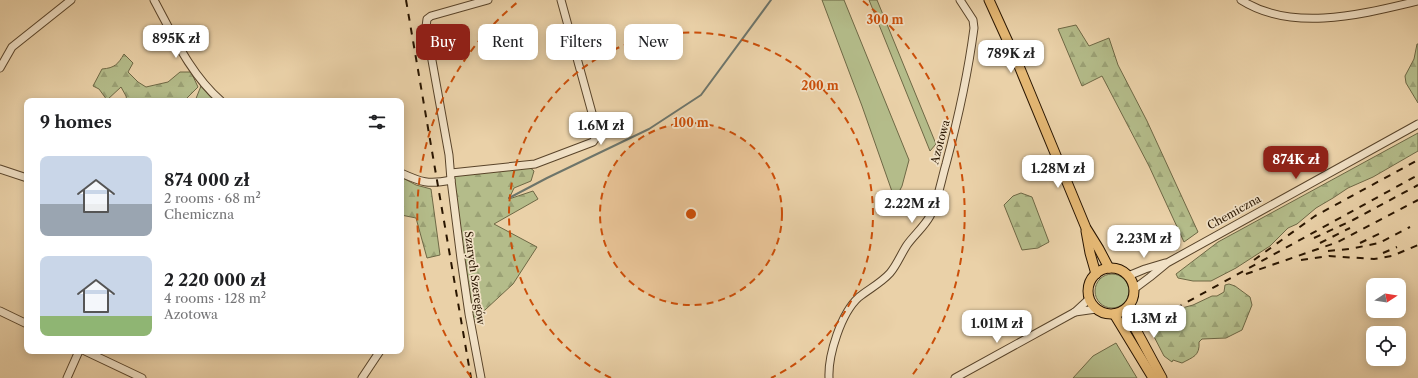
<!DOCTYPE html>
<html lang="en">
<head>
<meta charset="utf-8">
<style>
	:root { --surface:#fff; --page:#f2f2f2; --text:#202124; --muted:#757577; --accent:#8f2418 }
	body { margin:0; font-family:"Libre Caslon Text",serif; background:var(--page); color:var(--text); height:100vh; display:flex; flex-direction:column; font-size:15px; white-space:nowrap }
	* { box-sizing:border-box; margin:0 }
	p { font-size:13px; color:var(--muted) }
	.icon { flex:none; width:22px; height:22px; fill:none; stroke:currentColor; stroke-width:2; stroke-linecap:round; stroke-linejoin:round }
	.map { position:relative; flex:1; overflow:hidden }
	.drawer { position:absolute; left:24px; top:98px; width:380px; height:256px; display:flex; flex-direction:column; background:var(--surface); border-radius:8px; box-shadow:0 2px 10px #0003 }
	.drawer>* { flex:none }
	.banner { position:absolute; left:416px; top:24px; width:380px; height:36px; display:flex; gap:8px }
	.needle { width:26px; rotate:78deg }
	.controls { position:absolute; left:1366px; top:278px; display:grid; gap:8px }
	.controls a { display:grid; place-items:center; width:40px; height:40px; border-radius:8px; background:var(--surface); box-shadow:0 2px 10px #0003; font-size:20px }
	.price { position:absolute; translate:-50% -34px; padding:0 9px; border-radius:8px; background:#fff; color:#222; font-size:13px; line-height:26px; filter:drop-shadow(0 1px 2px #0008) }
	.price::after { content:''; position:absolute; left:50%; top:24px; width:12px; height:9px; margin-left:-6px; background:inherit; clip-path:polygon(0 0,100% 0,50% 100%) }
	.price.current { background:var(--accent); color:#fff }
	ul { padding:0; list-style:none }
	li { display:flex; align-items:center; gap:12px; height:100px; padding:0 16px }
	li span { display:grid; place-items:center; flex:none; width:112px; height:80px; border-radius:8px; color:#555 }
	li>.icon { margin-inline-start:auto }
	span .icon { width:48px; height:48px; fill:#fffc; stroke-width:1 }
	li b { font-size:17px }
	h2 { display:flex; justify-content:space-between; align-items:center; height:48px; padding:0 16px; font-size:17px }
	.chip { padding:0 14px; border-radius:8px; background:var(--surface); box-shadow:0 2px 10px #0003; font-size:14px; line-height:36px }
	.chip.current { background:var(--accent); color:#fff }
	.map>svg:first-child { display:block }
</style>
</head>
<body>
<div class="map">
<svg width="1418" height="378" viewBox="0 0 1418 378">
	<defs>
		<pattern id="forest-firs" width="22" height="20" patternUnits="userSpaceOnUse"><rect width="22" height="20" fill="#b4bc8a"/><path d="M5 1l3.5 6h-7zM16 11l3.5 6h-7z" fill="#9ba175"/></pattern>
	</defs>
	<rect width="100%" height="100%" fill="#ead1a8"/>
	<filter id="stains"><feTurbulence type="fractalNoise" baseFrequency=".005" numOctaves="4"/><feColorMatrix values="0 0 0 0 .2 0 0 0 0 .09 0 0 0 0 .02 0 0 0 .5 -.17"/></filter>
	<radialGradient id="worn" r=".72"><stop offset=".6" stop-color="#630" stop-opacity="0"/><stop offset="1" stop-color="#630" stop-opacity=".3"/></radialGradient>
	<g fill="#b4bc8a" stroke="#6e6845">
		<path d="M822,0h22l65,160 -7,26 -7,14 -33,-94z"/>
		<path d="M869,0h8l59,144 -6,7z"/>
		<circle cx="1112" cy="291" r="17"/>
		<path d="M1116,343l21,35h-64l20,-22z"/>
	</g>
	<g fill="url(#forest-firs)" stroke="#6e6845">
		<path d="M1076,25l13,21 20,-8 9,27 29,56 51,111 -14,10 -35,-76 -47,-90 -20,10 -24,-57z"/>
		<path d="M1417,44h1v59l-12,-20 -1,-7 9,-17z"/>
		<path d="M124,54l9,9 -5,9 10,10 8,5 22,-5 12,-10h11l7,15 -14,14h-57l-1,-5 -5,-9 -14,13 -8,-11 -6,-3 9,-17c13,-1 16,-5 22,-15z"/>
		<path d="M201,86l14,15h-20z"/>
		<path d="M1418,133v18l-45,26 -25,11 -15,10 -17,10 -19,16 -9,4 -18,18 -34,22 -25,13h-18l-15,-3 -2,-4 42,-32z"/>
		<path d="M528,166l6,5 -3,10 -17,7 -5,11 24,-8 5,8 -44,25 43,23 -24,37 -41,38 -18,-144 5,-5z"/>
		<path d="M401,177l15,8 15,4 9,66 -13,3 -11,-40 -15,-3z"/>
		<path d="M1021,193l11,4 17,45 -11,6 -16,2 -18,-45 9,-9z"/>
		<path d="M1229,284l6,2 15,11 2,8 -10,25 -16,8 -24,1 -3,3c1,14 -6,15 -17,21l-9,-3 -1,2 -8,-6 -16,-31 6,-3 14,3h13l3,-4 -4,-10 2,-3 11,-3 19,-9h5l7,-4 1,-7z"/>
	</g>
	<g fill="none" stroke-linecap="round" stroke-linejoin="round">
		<path stroke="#6d756b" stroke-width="2" d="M509,198l38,-20 102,-49 52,-34 70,-95"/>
		<defs>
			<g id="minor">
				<path d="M154,0c19,35 36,74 67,101"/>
				<path d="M1241,0c52,33 122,14 177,1"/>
				<path d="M0,68l12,-21 59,-47"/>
				<path d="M0,169l27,9"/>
				<path d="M401,173c20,9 27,12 50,7"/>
				<path d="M451,173l84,-9 58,-22 4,-6v-5l-36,-131"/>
				<path d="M1128,276l17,-7 20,-6"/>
				<path d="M1134,289l16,-12 17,-14 251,-139"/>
				<path d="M0,311l27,13"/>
				<path d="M1075,312l21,-3"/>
				<path d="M85,351l57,27"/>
				<path d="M67,378l12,-27"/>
				<path d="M362,378l18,-27"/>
				<path d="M481,378l-12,-64 -8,-55 -10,-79 -2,-25 -23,-128 1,-8 4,-3 57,-16"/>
				<path d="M829,378c-1,-23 12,-65 30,-81 10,-8 22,-14 31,-24 7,-8 11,-19 17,-28 7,-10 17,-18 23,-29 8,-15 11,-35 16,-52 12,-45 22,-90 28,-136l-1,-8 -13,-20"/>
				<path d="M955,378l120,-66 14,-13"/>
			</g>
			<g id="major">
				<path d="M989,0l30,66 67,162 13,21 10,19"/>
				<path d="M1086,231l4,22 6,21"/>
				<circle cx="1111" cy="291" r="23"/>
				<path d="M1127,308l8,20 27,50"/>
				<path d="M1114,314l39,64"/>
			</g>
		</defs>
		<use href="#minor" stroke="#59442a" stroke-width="9"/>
		<use href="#major" stroke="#291500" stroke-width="11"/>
		<use href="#minor" stroke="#f1e1c6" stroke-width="7"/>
		<use href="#major" stroke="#e5b874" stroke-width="9"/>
		<g stroke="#291500" stroke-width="2" stroke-dasharray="7 7" stroke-linecap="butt">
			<path d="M406,0l65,378"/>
			<path d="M1314,238l39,-18 65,-35"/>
			<path d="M1320,243l30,-15"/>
			<path d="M1360,243l23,-11"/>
			<path d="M1328,251l22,-2 29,-6 31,-16"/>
			<path d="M1383,253l14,-6"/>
			<path d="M1254,260l61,-44 103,-56"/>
			<path d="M1301,260l28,-4 45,3 18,-3 26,-11"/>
			<path d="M1246,274l92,-32 80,-42"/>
			<path d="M1151,322l267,-147"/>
		</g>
	</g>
	<circle cx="691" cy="214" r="91" fill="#cb4f0a" fill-opacity=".12"/>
	<g fill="none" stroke="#cb4f0a" stroke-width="2" stroke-dasharray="7 5">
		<circle cx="691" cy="214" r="91"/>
		<path d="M611 378A182 182 0 1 1 771 378"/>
		<path d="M471 377A274 274 0 0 1 519 1M863 1A274 274 0 0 1 911 377"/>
	</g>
	<g text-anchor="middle" stroke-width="3.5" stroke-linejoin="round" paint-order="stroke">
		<g font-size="11" fill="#291500" stroke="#f1e1c6">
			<text transform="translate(940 142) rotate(-75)" y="4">Azotowa</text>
			<text transform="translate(1234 212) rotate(-29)" y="4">Chemiczna</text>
			<text transform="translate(475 278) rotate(82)" y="4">Szarych Szeregów</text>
		</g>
	</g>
	<circle cx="691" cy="214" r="6" fill="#cb4f0a" stroke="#f1e1c6" stroke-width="2"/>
	<g font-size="12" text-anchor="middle" font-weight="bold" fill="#cb4f0a" stroke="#f1e1c6" stroke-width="3.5" stroke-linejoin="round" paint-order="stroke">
		<text x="885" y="24">300 m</text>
		<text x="820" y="90">200 m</text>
		<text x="691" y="127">100 m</text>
	</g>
	<rect width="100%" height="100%" filter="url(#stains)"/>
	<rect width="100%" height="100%" fill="url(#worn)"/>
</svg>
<div class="controls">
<a><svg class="needle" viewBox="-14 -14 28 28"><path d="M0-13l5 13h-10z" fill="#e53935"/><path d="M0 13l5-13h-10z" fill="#757577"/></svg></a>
<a><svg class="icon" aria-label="locate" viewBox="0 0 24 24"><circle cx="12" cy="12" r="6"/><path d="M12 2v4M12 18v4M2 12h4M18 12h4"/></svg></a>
</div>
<b class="price" style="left:176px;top:59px">895K zł</b>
<b class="price" style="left:1011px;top:74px">789K zł</b>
<b class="price" style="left:601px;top:146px">1.6M zł</b>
<b class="price current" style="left:1296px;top:180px">874K zł</b>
<b class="price" style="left:1058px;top:189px">1.28M zł</b>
<b class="price" style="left:912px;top:224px">2.22M zł</b>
<b class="price" style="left:1144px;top:259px">2.23M zł</b>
<b class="price" style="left:1154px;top:339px">1.3M zł</b>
<b class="price" style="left:997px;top:344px">1.01M zł</b>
<div class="banner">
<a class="chip current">Buy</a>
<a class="chip">Rent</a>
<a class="chip">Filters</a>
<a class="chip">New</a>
</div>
<section class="drawer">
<h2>9 homes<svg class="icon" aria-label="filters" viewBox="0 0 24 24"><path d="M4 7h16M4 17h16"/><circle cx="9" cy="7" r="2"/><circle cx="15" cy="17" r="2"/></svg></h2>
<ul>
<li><span style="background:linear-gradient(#c9d6e8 60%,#9aa5b1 0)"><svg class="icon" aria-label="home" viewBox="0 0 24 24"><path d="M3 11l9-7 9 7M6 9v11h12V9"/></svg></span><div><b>874 000 zł</b><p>2 rooms · 68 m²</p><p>Chemiczna</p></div></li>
<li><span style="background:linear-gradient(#c9d6e8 75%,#8fb573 0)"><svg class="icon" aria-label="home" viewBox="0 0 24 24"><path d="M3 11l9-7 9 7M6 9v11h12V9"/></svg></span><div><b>2 220 000 zł</b><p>4 rooms · 128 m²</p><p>Azotowa</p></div></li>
</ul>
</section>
</div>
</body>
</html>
